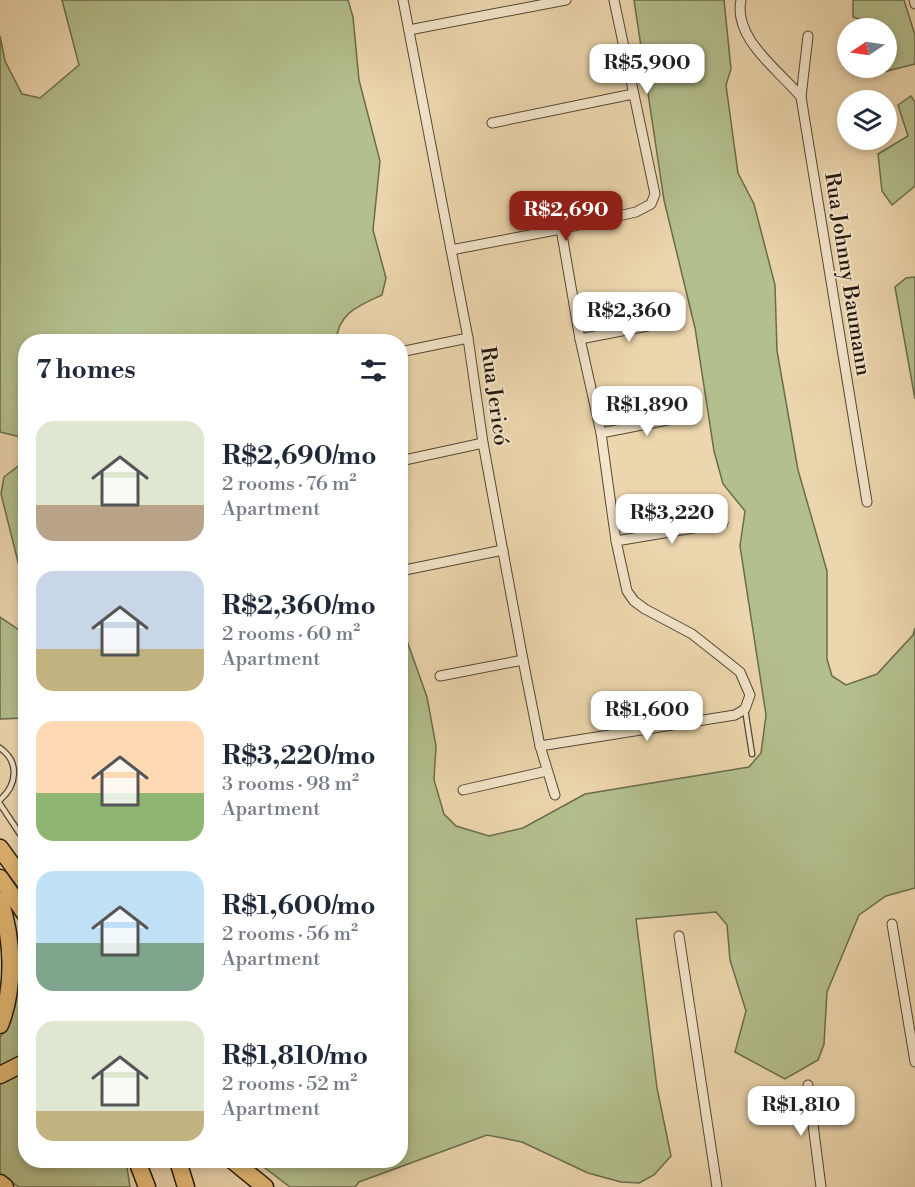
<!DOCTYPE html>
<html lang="en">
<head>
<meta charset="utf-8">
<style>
	:root { --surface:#fff; --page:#f6f6f7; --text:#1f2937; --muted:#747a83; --accent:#8f2418 }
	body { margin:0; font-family:"Libre Bodoni",serif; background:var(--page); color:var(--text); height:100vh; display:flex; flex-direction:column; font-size:22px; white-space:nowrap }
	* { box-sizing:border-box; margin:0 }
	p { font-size:20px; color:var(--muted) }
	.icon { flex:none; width:33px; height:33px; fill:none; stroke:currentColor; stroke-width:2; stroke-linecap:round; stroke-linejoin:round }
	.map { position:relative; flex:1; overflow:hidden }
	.side { position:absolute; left:18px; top:334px; width:390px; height:834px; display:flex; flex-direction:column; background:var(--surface); border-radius:24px; box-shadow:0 3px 9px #0003 }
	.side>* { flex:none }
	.needle { width:39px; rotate:257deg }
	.tools { position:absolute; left:837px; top:18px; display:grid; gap:12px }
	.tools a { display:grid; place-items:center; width:60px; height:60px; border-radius:50%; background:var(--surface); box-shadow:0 3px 9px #0003; font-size:30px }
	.price { position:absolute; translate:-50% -51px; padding:0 14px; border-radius:12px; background:#fff; color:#222; font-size:20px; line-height:39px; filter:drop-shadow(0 2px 3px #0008) }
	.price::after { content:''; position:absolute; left:50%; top:36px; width:18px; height:14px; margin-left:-9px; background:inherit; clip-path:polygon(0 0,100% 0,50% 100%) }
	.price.active { background:var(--accent); color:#fff }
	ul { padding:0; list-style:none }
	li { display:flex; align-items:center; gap:18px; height:150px; padding:0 18px }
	li span { display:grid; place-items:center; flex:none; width:168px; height:120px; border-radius:18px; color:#555 }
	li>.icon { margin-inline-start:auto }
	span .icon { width:72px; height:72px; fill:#fffc; stroke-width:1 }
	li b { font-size:26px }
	h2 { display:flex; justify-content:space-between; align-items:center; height:72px; padding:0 18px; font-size:26px }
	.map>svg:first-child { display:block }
</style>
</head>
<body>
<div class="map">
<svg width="915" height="1187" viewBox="0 0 915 1187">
	<rect width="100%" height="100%" fill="#ecd6ad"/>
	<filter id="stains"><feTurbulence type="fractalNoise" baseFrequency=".00333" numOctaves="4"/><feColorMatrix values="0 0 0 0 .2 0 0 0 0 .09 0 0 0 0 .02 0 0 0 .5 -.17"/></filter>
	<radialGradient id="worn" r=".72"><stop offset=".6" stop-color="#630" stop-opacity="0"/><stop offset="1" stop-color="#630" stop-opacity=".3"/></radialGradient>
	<g fill="#b3bf8d" stroke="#6b6c4d" stroke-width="1.5">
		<path d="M62,0h286l5,17 6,63 21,81 -7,69 13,48 -4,17c-24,11 -44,18 -46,47h-310l-1,96 -25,-6v-396l5,25 17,33 18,4 39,-33z"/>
		<path d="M634,0h90l7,69 -5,16 12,88 16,31 21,81 2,66 21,119 29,101v88l5,17 14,9 31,-11 36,-39 2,-7v260l-29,8 -27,19 -32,77 -3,52 -6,16 -33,19 -50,-27 11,-41 -16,-51 -3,-35 -11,-13 -80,7 21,169 14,68 -17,19 -15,8 -18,-1 -33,-9 -66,-31 -35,-7 -128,47 -4,5h-65l-34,-26h144l1,-537 26,73 9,49 -2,34 10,34 12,12 33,10 34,-8 62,-34 164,-27 12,-14 5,-38 -26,-169 5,-35 -22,-27 -9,-33 -19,-123 -31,-128z"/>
		<path d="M853,0h51l11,35v29l-32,8 -1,-4h4v-40l-33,-11z"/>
		<path d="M911,96l4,6v84l-23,19 -10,-14 -4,-37 30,-18 -10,-31z"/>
		<path d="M915,277v122l-20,-112 11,-9z"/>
		<path d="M25,461l1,119 -3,2 -22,-88 3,-17z"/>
		<path d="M0,617l25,17v84l-25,1z"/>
		<path d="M20,930l6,7 -1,119 -25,11v-29l10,-22 12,-63z"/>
		<path d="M25,1073l1,88h100l4,26h-111l-19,-13v-90l9,-7z"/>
	</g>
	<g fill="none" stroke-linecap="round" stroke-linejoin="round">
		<defs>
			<g id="service">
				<path d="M745,709l7,45"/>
				<path d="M0,748c20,14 17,37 0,52"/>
				<path d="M0,804l26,39"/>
			</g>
			<g id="minor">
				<path d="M403,0l65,338 15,105 40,217 17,86 15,49"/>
				<path d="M741,0c-8,39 38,70 60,97l66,405"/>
				<path d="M914,0l1,4"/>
				<path d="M409,30l157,-30"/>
				<path d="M801,97l7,-61"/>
				<path d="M492,123l141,-29"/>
				<path d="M451,250l110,-21 75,-17 15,-8 4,-10 -41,-194"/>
				<path d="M580,339l93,-18"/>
				<path d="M400,352l68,-14"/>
				<path d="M601,433l87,-17"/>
				<path d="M400,461l83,-18"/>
				<path d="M616,541l107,-18"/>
				<path d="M400,571l103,-21"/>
				<path d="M440,676l83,-16"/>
				<path d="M540,746l195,-31 10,-6 5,-14 -10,-23 -48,-38 -47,-25 -11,-8 -7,-10 -11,-50 -15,-108 -21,-94 -19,-110"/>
				<path d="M463,790l84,-19"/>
				<path d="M892,924l23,138"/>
				<path d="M679,936l38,251"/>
				<path d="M808,1085l13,102"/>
			</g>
			<g id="motorway">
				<path d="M0,848l26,36"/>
				<path d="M0,878l26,37"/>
				<path d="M0,901c13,37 15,87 0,124"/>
				<path d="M0,1075l26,-13"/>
				<path d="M137,1161l10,26"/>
				<path d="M178,1161l8,26"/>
				<path d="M233,1161l32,26"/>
				<path d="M0,1183l5,4"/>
			</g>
		</defs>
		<use href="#service" stroke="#554835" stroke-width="7"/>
		<use href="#minor" stroke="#554835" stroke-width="11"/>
		<use href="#motorway" stroke="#23190d" stroke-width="19"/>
		<use href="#service" stroke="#f3e4ca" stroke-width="4.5"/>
		<use href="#minor" stroke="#f3e4ca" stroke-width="9"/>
		<use href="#motorway" stroke="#e6bb76" stroke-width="16"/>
	</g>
	<g text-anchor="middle" stroke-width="4.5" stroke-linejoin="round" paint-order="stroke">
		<g font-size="21" fill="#23190d" stroke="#f3e4ca">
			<text transform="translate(848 274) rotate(81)" y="7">Rua Johnny Baumann</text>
			<text transform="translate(495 396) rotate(82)" y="7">Rua Jericó</text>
		</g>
	</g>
	<rect width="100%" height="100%" filter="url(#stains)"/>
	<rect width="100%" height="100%" fill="url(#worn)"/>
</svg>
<div class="tools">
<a><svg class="needle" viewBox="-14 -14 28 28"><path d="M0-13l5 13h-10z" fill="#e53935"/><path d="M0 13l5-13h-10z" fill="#747a83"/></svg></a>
<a><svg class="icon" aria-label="layers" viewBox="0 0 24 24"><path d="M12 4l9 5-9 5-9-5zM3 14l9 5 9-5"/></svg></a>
</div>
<b class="price" style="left:647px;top:95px">R$5,900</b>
<b class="price active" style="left:566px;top:242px">R$2,690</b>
<b class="price" style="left:629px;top:343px">R$2,360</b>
<b class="price" style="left:647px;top:437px">R$1,890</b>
<b class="price" style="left:672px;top:545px">R$3,220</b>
<b class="price" style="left:647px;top:742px">R$1,600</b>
<b class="price" style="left:801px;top:1137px">R$1,810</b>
<section class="side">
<h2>7 homes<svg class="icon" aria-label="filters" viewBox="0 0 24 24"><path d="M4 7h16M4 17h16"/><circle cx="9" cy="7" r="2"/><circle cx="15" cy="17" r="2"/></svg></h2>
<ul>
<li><span style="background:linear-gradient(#dfe7d0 70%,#b9a48a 0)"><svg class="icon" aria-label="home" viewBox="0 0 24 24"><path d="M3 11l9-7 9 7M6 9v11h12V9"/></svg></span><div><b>R$2,690/mo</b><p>2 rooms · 76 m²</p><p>Apartment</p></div></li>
<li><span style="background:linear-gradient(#c9d6e8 65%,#c2b280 0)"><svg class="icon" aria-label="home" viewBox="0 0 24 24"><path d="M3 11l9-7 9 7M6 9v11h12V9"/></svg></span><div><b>R$2,360/mo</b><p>2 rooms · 60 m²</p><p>Apartment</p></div></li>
<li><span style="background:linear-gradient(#ffd9b3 60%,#8fb573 0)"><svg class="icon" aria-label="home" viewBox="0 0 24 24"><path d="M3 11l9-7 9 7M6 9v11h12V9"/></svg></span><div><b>R$3,220/mo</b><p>3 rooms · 98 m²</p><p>Apartment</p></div></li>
<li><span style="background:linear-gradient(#bfe0f5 60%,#7fa58c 0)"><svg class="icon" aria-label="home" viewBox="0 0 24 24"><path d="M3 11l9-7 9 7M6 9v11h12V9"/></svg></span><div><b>R$1,600/mo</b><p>2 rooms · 56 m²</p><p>Apartment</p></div></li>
<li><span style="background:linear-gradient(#dfe7d0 75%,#c2b280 0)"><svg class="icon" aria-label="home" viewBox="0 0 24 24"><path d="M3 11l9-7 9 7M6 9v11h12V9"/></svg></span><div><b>R$1,810/mo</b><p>2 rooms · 52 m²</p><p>Apartment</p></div></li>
</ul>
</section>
</div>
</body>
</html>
